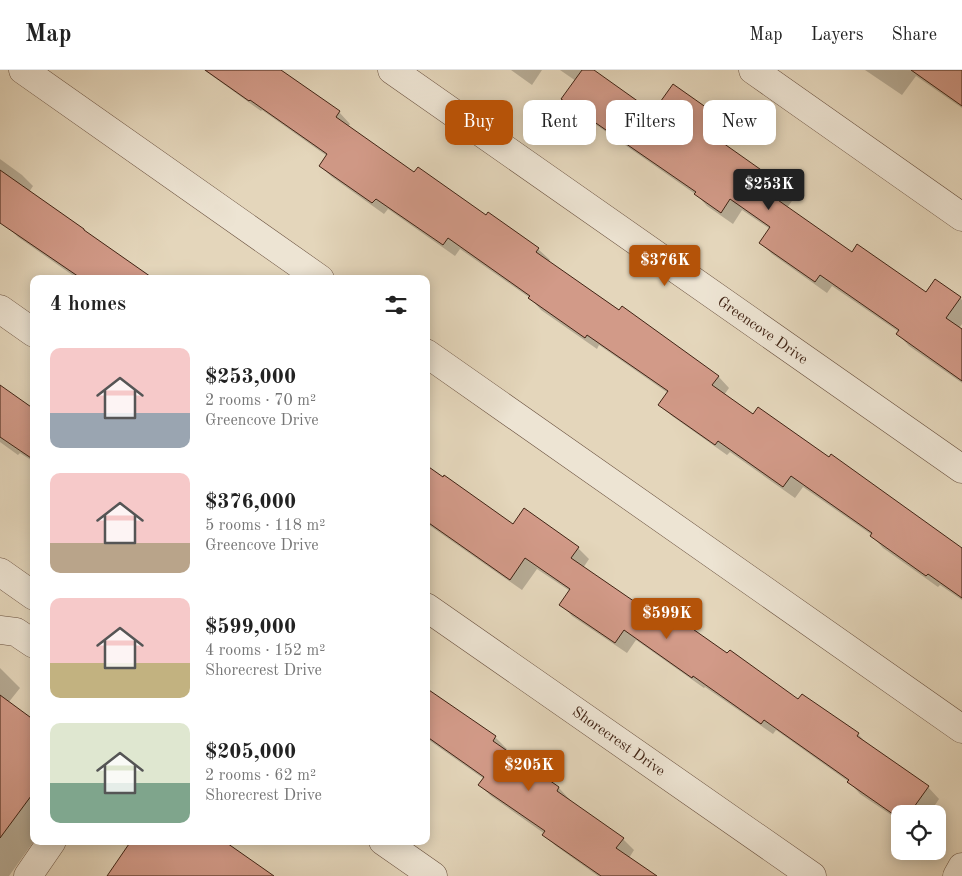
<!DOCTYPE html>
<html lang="en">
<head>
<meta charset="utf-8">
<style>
	:root { --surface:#fff; --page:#f6f6f6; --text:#222; --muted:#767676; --line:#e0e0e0; --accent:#b45309 }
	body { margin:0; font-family:"Old Standard TT",serif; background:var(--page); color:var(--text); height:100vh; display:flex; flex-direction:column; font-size:19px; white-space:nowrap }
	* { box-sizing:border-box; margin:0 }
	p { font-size:16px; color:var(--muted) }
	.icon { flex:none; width:28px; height:28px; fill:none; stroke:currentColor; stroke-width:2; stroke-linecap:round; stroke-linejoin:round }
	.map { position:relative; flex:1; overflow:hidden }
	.details { position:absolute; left:30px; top:205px; width:400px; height:570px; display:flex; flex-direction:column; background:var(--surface); border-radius:10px; box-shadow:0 2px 12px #0003 }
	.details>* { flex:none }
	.top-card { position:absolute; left:445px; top:30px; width:441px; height:45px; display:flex; gap:10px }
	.tools { position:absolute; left:891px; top:735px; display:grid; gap:10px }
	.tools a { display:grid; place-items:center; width:55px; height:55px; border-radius:10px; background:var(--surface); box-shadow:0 2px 12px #0003; font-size:25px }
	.price { position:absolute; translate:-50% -42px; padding:0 11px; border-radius:5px; background:var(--accent); color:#fff; font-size:16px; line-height:32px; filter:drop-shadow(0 1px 2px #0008) }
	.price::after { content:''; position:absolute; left:50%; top:30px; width:15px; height:11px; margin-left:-8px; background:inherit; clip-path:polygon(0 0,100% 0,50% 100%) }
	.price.on { background:#222; color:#fff }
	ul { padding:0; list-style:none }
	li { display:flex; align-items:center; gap:15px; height:125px; padding:0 20px }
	li span { display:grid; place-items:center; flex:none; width:140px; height:100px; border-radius:10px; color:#555 }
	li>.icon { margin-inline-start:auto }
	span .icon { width:60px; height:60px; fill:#fffc; stroke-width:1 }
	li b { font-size:21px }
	h2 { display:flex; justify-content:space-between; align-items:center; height:60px; padding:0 20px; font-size:21px }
	.pill { padding:0 18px; border-radius:10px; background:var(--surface); box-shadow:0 2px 12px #0003; font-size:18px; line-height:45px }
	.pill.on { background:var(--accent); color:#fff }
	header { display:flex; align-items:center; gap:30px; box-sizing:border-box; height:70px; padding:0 25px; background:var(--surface); border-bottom:1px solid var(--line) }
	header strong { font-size:24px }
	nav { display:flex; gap:28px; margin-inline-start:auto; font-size:18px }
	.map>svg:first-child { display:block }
</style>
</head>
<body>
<header>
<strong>Map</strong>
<nav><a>Map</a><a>Layers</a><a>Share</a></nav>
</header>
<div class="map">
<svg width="962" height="806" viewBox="0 0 962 806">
	<rect width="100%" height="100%" fill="#e4d6bb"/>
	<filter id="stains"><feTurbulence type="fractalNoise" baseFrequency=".004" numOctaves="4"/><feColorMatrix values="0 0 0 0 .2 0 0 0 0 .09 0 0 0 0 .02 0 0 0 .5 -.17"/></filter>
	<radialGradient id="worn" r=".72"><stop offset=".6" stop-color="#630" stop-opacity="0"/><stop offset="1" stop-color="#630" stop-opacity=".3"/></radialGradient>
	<g fill="#0003">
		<path d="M204,0h74l61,42 11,12 -2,3 66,47 124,75 12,11 -2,2 170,114 11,12 -5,7 238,155v50l-22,-15 -2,2 -55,-39 -11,-12v-1l-69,-48 -8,11 -65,-46 -3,3 -55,-39 -12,-11 8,-12 -69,-48 -2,4 -56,-39 -11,-12 -70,-49 -5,7 -67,-47 -4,5 -52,-37 -12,-11 7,-10 -65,-46 -1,1z"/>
		<path d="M511,0h31l-10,15z"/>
		<path d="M560,0h32l62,43 62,3 12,11 -10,14 65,45 11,12 -7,10 65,45 74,40 34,5 2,2v24l-3,4 3,3v52l-53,-37 -11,-12 1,-2 -67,-46 -5,7 -55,-39 -11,-11 9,-14 -28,-19 -9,14 -26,-18 -9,-10 -123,-86 -12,-11 13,-18z"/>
		<path d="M865,0h97v38l-46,-32 -14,19z"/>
		<path d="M0,89l22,16 11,11 -4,6 123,87h-74l-60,-42 -18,-18z"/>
		<path d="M0,316l34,24v52l-14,-9 -2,2 -18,-13z"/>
		<path d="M426,397l87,58 65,23 11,11 -6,9 72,49 73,38 71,46 59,33 11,12 59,41 11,12 -10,15h-29v7l-40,-27 -11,-12 -73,-52 -3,4 -68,-47 -1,1 -68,-48 -9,13 -55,-37 -11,-12 9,-13 -33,-22 -15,21 -96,-67z"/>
		<path d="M0,598l20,20 -12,15 26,19v119l-25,35h-9z"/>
		<path d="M426,620l69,47 12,12 -2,2 54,37 11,12 -1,1 54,38 11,11 -5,8 26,18h-57l-42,-30 -12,-11 1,-1 -54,-38 -11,-11 4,-6 -58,-41z"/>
	</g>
	<g fill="#d29a88" stroke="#402314">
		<path d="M205,0h76l59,41 -4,6 78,55 4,-5 68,48 2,-3 51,36 -3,4 83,58 3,-4 97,70 -7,9 41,29 5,-7 71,50 2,-3 131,94v50l-34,-24 -2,2 -56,-40 2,-3 -81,-57 -8,11 -65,-46 -3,4 -57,-40 10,-14 -81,-56 -2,3 -57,-40 2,-2 -82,-58 -5,7 -67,-46 -4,4 -53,-37 8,-12 -77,-54 -1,1z"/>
		<path d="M582,0h12l59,42 20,-28 44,31 -11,16 78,55 -9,12 77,54 5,-8 69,48 9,-13 26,18 -15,21 16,11v52l-66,-47 3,-4 -79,-55 -5,7 -56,-39 11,-16 -40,-28 -9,14 -27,-19 2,-2 -135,-93z"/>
		<path d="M911,0h51v36z"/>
		<path d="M0,100l84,59v1l70,49h-72l-82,-56z"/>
		<path d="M0,315l34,24v51l-34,-23z"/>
		<path d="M426,395l17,12 1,-2 69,49 11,-16 55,39 -8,11 83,57 6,-9 67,47 3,-3 68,49 4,-5 57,39 -2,3 72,50 -20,28h-9v5l-53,-37 2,-2 -85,-60 -3,4 -68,-48 -1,2 -68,-48 -9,13 -56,-38 11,-16 -45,-31 -15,22 -84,-59z"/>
		<path d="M426,618l70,48 -3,5 66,46 -2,4 67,47 -8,10 41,28h-56l-59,-41 3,-4 -67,-46 6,-8 -58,-41z"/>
		<path d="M0,625l34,25v72l-34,46z"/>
		<path d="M131,771h93l50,35h-167z"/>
	</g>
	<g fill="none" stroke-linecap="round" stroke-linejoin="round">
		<defs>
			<g id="minor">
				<path d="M23,0l297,209"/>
				<path d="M392,0l570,399"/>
				<path d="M753,0l209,147"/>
				<path d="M0,239l34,24"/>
				<path d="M426,283l536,376"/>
				<path d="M0,502l34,24"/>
				<path d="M426,537l386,269"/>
				<path d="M0,560l16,2 18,12"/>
				<path d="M383,771l50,35"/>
				<path d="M28,806l24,-35"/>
				<path d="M957,806l5,-9"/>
			</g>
		</defs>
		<use href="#minor" stroke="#69503e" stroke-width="29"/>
		<use href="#minor" stroke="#ede4d3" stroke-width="28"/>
	</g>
	<g text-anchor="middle" stroke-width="5" stroke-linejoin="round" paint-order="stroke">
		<g font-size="15" fill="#402314" stroke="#ede4d3">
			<text transform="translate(763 260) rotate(35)" y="5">Greencove Drive</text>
			<text transform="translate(619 671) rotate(35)" y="5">Shorecrest Drive</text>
		</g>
	</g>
	<rect width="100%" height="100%" filter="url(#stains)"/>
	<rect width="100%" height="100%" fill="url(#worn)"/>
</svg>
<div class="tools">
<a><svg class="icon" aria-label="locate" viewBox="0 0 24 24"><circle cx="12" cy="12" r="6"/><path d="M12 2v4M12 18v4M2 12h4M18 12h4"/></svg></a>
</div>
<b class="price on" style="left:769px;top:141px">$253K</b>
<b class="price" style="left:665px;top:217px">$376K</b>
<b class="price" style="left:667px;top:570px">$599K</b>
<b class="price" style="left:529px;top:722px">$205K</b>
<div class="top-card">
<a class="pill on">Buy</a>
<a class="pill">Rent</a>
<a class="pill">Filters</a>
<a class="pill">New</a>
</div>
<section class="details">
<h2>4 homes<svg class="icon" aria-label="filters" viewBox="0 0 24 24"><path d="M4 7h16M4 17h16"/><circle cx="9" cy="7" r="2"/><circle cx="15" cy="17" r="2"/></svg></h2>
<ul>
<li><span style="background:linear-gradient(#f6c9c9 65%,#9aa5b1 0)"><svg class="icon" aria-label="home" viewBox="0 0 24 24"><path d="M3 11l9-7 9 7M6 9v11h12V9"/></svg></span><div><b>$253,000</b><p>2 rooms · 70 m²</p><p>Greencove Drive</p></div></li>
<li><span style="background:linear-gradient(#f6c9c9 70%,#b9a48a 0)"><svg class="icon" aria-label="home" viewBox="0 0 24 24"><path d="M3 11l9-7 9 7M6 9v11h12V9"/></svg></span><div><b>$376,000</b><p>5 rooms · 118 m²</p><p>Greencove Drive</p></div></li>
<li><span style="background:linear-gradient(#f6c9c9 65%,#c2b280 0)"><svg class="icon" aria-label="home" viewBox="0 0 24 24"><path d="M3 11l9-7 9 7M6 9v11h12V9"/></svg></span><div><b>$599,000</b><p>4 rooms · 152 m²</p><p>Shorecrest Drive</p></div></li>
<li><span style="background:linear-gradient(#dfe7d0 60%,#7fa58c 0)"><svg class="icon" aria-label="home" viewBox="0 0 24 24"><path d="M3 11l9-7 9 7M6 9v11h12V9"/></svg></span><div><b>$205,000</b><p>2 rooms · 62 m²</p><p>Shorecrest Drive</p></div></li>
</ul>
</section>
</div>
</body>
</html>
